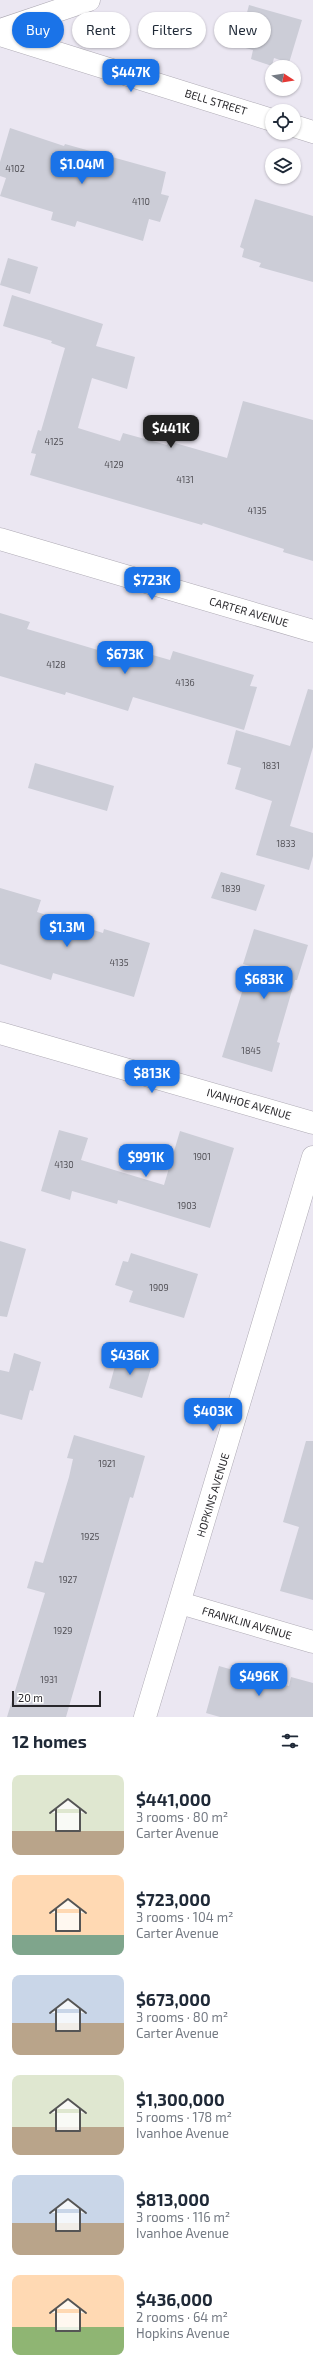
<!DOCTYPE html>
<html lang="en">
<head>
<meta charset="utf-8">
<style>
	:root { --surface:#fff; --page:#f6f6f7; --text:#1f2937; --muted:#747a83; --accent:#1a73e8 }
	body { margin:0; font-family:"Exo 2",sans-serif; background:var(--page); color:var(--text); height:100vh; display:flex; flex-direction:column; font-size:15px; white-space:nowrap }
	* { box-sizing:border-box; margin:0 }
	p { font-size:13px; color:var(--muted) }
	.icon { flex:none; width:22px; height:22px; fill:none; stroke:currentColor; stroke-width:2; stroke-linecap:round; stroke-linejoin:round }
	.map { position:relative; height:1717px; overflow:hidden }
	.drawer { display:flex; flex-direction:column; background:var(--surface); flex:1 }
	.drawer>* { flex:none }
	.guide { position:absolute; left:12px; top:12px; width:289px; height:36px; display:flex; gap:8px }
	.needle { width:26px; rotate:102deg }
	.buttons { position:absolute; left:265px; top:60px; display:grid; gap:8px }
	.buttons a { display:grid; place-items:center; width:36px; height:36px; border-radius:50%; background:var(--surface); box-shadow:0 1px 3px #0004; font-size:20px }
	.scale { position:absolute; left:12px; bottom:10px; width:89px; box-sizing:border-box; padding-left:4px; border:2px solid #28272b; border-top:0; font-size:11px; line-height:14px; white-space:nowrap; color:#28272b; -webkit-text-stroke:3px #fff; paint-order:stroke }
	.price { position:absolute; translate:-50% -34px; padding:0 9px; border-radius:8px; background:var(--accent); color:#fff; font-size:13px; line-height:26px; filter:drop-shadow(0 1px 2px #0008) }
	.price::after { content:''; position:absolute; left:50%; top:24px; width:12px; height:9px; margin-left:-6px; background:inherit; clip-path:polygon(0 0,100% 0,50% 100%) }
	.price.active { background:#222; color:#fff }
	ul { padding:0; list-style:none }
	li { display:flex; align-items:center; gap:12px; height:100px; padding:0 12px }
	li span { display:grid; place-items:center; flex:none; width:112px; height:80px; border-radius:8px; color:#555 }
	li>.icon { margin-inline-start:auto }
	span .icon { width:48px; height:48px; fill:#fffc; stroke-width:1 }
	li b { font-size:17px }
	h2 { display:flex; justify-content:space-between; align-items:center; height:48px; padding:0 12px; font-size:17px }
	.pill { padding:0 14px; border-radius:18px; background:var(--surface); box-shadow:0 1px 3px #0004; font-size:14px; line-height:36px }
	.pill.active { background:var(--accent); color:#fff }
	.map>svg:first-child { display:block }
</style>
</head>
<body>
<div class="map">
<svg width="313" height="1717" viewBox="0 0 313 1717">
	<rect width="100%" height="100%" fill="#ebe7f2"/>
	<g fill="#cccdd7">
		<path d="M249,5l53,15 -13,43 -15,-5 -2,8 -21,-7 2,-9 -15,-4z"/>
		<path d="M10,128l54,18 1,-2 101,28 -5,22 8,2 -9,26 -11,-3 -6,22 -66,-20 -2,6 -24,-7 2,-8 -53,-16 6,-18 -6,-2v-14z"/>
		<path d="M255,199l58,17v66l-54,-15 2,-4 -19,-6 2,-8 -4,-2z"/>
		<path d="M8,258l30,9 -8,27 -30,-9z"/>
		<path d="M12,295l91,29 -7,22 39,11 -8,32 -35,-11 -14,50 42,13 3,-8 44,12 1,-4 59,17 16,-57 70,19v141l-30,-9 1,-3 -81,-26 -1,2 -172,-50 6,-21 -5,-1 7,-23 3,1 24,-83 -14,-5 1,-2 -49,-15z"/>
		<path d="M0,613l30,9 -3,7 81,24 3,-10 59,17 3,-9 81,24 -4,11 7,1 -13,43 -111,-33 -5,14 -62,-19 -1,3 -65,-19z"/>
		<path d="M308,689l5,1v57l-23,79 23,7v23l-4,14 -53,-15 16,-54 -37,-12 6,-21 -14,-4 9,-34 54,16z"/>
		<path d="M35,763l79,23 -7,25 -79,-23z"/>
		<path d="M221,872l44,13 -9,26 -45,-13z"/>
		<path d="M0,888l41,12 -4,12 66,21 1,-4 46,14 -16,54 -81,-24 -2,7 -51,-16z"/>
		<path d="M254,929l54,16 -11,35h-2l-18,62 3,1 -8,29 -50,-15 28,-91 -7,-2z"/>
		<path d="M59,1130l29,8 -7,22 83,25 16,-54 54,17 -24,80 -92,-28 -1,4 -45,-13 -2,9 -29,-9z"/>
		<path d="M0,1241l26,8 -19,68 -7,-1z"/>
		<path d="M131,1253l67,21 -14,44 -55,-16 4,-11 -18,-6 8,-24 5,1z"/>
		<path d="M14,1353l27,9 -8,29 -3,-1 -8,30 -22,-6v-44l9,2z"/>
		<path d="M118,1355l34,10 -10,33 -33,-10z"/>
		<path d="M74,1435l71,21 -12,42 -3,-1 -64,220h-59l38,-124 -18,-5 8,-27 8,2 26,-86 4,-18 -6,-1z"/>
		<path d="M306,1441h7v159l-33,-9 19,-64 -16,-5z"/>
		<path d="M219,1666l70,20 2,-9 22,6v34h-93l-14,-4z"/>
	</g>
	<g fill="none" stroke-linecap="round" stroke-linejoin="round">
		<defs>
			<g id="minor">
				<path d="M0,30l89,-30"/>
				<path d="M0,35l272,85"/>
				<path d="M294,126l19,6"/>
				<path d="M0,539l313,92"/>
				<path d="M0,1033l313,90"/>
				<path d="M180,1603l133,39"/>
				<path d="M145,1717l168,-560"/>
			</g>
		</defs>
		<use href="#minor" stroke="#aeaab4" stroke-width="23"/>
		<use href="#minor" stroke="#fff" stroke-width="22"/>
	</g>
	<g text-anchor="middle" stroke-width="3.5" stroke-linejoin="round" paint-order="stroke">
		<g font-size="9" fill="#515056">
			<text x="15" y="172">4102</text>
			<text x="141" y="205">4110</text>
			<text x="54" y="445">4125</text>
			<text x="114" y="468">4129</text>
			<text x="185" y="483">4131</text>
			<text x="257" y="514">4135</text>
			<text x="56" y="668">4128</text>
			<text x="185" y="686">4136</text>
			<text x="271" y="769">1831</text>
			<text x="286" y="847">1833</text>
			<text x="231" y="892">1839</text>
			<text x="119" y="966">4135</text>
			<text x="251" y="1054">1845</text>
			<text x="202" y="1160">1901</text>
			<text x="64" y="1168">4130</text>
			<text x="187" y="1209">1903</text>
			<text x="159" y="1291">1909</text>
			<text x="107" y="1467">1921</text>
			<text x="90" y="1540">1925</text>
			<text x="68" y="1583">1927</text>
			<text x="63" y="1634">1929</text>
			<text x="49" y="1683">1931</text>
		</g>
		<g font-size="11" fill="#28272b" stroke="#fff">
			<text transform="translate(216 102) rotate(17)" y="4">BELL STREET</text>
			<text transform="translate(249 612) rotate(16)" y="4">CARTER AVENUE</text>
			<text transform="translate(249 1104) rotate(16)" y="4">IVANHOE AVENUE</text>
			<text transform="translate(213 1495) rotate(-73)" y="4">HOPKINS AVENUE</text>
			<text transform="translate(247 1623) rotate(16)" y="4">FRANKLIN AVENUE</text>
		</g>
	</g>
</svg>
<div class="buttons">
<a><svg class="needle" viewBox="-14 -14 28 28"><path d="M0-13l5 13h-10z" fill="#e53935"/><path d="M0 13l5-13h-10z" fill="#747a83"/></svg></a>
<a><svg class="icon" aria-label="locate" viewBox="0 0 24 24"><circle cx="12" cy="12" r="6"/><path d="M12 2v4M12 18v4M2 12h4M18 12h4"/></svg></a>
<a><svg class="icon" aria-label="layers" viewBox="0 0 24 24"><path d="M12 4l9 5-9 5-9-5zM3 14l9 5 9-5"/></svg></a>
</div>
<div class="scale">20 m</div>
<b class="price" style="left:131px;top:93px">$447K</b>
<b class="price" style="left:82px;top:185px">$1.04M</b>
<b class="price active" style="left:171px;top:449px">$441K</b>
<b class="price" style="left:152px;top:601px">$723K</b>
<b class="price" style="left:125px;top:675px">$673K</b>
<b class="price" style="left:67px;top:948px">$1.3M</b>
<b class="price" style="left:264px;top:1000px">$683K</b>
<b class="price" style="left:152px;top:1094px">$813K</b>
<b class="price" style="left:146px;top:1178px">$991K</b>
<b class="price" style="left:130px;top:1376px">$436K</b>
<b class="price" style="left:213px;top:1432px">$403K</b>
<b class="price" style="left:259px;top:1697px">$496K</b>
<div class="guide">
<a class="pill active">Buy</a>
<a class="pill">Rent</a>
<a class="pill">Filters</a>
<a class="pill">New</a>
</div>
</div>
<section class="drawer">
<h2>12 homes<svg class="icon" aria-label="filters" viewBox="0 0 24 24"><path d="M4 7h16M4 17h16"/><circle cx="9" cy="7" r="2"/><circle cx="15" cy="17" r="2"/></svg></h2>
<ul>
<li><span style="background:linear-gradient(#dfe7d0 70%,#b9a48a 0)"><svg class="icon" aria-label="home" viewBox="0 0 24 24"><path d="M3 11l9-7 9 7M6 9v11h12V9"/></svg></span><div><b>$441,000</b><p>3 rooms · 80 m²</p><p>Carter Avenue</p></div></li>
<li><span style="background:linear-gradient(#ffd9b3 75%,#7fa58c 0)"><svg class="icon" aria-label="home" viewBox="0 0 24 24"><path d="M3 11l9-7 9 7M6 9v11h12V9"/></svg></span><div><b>$723,000</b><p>3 rooms · 104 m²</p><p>Carter Avenue</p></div></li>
<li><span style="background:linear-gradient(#c9d6e8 60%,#b9a48a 0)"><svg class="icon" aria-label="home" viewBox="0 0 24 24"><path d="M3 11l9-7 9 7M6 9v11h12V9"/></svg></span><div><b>$673,000</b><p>3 rooms · 80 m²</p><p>Carter Avenue</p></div></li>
<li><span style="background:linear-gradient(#dfe7d0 65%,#b9a48a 0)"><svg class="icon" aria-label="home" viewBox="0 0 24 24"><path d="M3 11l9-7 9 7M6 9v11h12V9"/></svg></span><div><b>$1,300,000</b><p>5 rooms · 178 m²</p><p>Ivanhoe Avenue</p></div></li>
<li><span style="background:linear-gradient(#c9d6e8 60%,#b9a48a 0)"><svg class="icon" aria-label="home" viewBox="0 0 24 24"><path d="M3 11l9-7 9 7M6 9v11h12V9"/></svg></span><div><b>$813,000</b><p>3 rooms · 116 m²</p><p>Ivanhoe Avenue</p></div></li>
<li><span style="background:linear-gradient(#ffd9b3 65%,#8fb573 0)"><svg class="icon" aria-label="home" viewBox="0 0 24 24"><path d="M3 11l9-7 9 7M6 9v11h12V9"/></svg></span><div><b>$436,000</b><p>2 rooms · 64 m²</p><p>Hopkins Avenue</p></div></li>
</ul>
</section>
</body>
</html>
